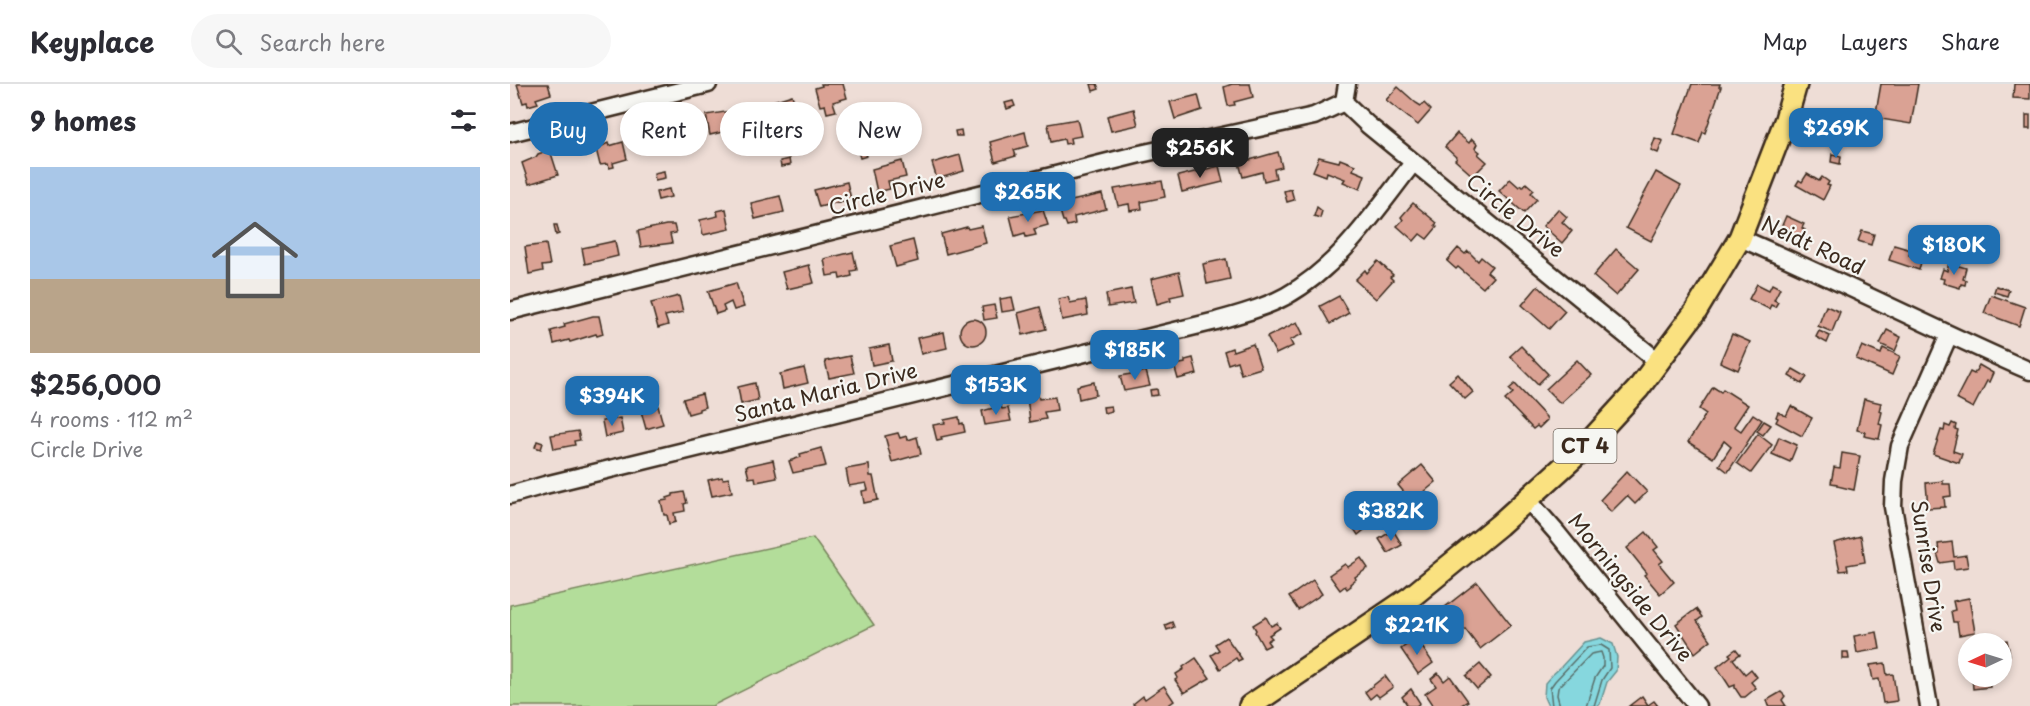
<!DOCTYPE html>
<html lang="en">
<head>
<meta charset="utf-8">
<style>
	:root { --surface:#fff; --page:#f7f7f7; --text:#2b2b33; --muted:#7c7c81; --line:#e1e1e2; --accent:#1f6fb2 }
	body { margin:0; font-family:"Playpen Sans",sans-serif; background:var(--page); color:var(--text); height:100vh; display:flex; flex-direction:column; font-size:22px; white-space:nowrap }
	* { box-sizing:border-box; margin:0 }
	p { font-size:20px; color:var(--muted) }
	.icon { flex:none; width:33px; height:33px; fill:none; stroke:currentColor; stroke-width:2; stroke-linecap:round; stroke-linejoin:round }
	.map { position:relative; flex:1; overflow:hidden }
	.sheet { display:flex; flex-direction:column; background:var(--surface); width:510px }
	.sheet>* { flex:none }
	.banner { position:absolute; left:18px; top:18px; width:570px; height:54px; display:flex; gap:12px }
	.needle { width:39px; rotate:266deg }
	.buttons { position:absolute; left:1448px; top:549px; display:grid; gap:12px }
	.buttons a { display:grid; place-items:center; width:54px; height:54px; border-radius:50%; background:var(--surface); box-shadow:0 3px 9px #0003; font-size:30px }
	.price { position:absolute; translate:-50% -51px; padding:0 14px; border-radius:12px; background:var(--accent); color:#fff; font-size:20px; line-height:39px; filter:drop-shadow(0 2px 3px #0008) }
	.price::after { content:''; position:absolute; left:50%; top:36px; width:18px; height:14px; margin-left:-9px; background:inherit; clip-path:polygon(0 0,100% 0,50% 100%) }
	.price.on { background:#222; color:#fff }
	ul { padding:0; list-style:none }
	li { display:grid; align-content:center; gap:12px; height:318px; padding:0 30px }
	li span { display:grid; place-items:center; height:186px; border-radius:0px; color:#555 }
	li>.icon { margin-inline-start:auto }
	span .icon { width:108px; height:108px; fill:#fffc; stroke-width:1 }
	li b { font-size:26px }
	h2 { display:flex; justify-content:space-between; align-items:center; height:72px; padding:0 30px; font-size:26px }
	.chip { padding:0 21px; border-radius:27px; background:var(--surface); box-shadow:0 3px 9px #0003; font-size:21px; line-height:54px }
	.chip.on { background:var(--accent); color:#fff }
	header { display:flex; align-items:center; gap:36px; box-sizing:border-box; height:84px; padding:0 30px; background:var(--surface); border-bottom:2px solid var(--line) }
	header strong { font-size:28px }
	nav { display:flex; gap:33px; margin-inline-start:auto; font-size:21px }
	.search { width:420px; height:54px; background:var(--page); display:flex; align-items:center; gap:15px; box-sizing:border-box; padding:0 21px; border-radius:33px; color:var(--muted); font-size:22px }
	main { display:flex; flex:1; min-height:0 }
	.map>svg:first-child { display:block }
</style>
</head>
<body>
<header>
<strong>Keyplace</strong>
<div class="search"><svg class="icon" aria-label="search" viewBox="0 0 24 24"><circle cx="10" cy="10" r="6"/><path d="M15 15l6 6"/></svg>Search here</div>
<nav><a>Map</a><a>Layers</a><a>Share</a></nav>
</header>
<main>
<section class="sheet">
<h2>9 homes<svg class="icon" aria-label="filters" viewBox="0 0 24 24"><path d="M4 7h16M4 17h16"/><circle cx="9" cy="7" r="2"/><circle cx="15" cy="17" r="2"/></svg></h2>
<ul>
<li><span style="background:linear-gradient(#a9c7e8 60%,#b9a48a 0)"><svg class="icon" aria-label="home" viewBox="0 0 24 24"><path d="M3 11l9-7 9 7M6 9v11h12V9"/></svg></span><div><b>$256,000</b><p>4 rooms · 112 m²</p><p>Circle Drive</p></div></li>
</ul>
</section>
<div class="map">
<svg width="1520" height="622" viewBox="0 0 1520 622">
	<rect width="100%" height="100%" fill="#eeddd6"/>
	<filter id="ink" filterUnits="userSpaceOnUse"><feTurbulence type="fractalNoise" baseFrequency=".0167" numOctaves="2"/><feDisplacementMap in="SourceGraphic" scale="12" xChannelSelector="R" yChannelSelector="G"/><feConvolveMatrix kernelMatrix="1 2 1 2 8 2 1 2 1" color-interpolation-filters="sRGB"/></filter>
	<g filter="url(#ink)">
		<path fill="#b3dd9a" stroke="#77845c" stroke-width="1.5" d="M303,454l61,87 -162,81h-202v-101z"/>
		<path fill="#86d7de" stroke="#689291" stroke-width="1.5" d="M1091,554l12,6 4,13 -1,14 -9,11 -7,22 -2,2h-50l-4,-9 1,-14 6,-7 10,-9 23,-25z"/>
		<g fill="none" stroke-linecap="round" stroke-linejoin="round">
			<g stroke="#596f6b" stroke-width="1.5">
				<path d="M1042,622l-2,-18 5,-7 32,-34 14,-2 8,5 1,18 -8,12 -8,26"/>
				<path d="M1050,622l-3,-11 1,-7 33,-34 10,-2 2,6v8l-8,12 -9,28"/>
			</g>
		</g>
		<g fill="#daa294" stroke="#3b2a1e" stroke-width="1.5">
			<path d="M7,0h31l3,10 -15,5 2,4 -10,3 -1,-4 -4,1z"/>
			<path d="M311,0h22l4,14 -14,4 3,9 -9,2 -2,-8 -5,1 -5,-18 7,-2z"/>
			<path d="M581,0h6l2,5 -6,2z"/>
			<path d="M722,0h18l3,13 -19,5 1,3 -7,1 -4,-19z"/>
			<path d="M1182,0h28l-1,3h2l-16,46 -2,-1 -4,11 -25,-9z"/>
			<path d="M1371,0h37l-7,40 -36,-6z"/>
			<path d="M1504,0h16v15l-17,-1z"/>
			<path d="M888,3l18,16 5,3 3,-3 7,7 -13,15 -32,-25z"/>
			<path d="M282,11l4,13 -6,2 1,3 -13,4 -1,-3 -14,4 -3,-10 14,-4 -1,-3z"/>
			<path d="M688,11l4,15 -27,9 -5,-17z"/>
			<path d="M503,17l2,5 -8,3 -2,-6z"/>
			<path d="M624,25l4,16 -27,6 -4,-15z"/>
			<path d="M221,27l4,18 -25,6 -4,-20z"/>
			<path d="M356,28l3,13 -9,2 -3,-13z"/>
			<rect x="1516" y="31" width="4" height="14"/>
			<path d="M567,35l4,17 -11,2 1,5 -6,1 -1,-5 -13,3 -3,-18z"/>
			<path d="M158,41l5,16 -24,8 -6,-19 10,-3 1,3z"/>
			<path d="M390,44l1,7 -9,2 -2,-7z"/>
			<path d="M451,46l1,6h-6l-1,-5z"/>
			<path d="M515,48l3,14 -14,4 2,6 -21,6 -5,-20z"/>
			<path d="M947,49l12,10 3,-4 5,5 -2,4 5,4 -2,2 9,8 -14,14 -18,-16 2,-2 -12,-11z"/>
			<path d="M1145,54l8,3 -5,12 -7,-3z"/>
			<path d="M113,58l4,17 -14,4 1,4 -5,1 -1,-4 -8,1 -4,-16 12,-6 1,3z"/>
			<path d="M353,58l4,14 -7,2 -4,-14z"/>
			<path d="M40,66l8,25 -29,9 -7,-21 14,-6 2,-3z"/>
			<path d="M768,68l4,15 -8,2 2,9 -12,3 -2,-9 -19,5 -4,-14z"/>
			<path d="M1322,70l9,2 -1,8 -9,-2z"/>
			<path d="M450,71l4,16 -27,8 -5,-16z"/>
			<path d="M809,73l20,5 1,-3 15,6 -2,5 12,5 -5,14 -17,-7 2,-3 -18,-7 -1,4 -13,-5z"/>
			<path d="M279,75l1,6 -9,2 -1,-6z"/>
			<path d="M392,77l4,16 -18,4 2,8 -13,3 -5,-23z"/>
			<path d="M709,82l4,16 -41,10 -4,-16z"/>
			<path d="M154,87l1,7 -10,2 -1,-7z"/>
			<path d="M1146,88l25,14 -30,55 -25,-13z"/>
			<path d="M1297,90l12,7 3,-4 7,5 -2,3 3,1 -7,14 -27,-15 3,-5 3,2z"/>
			<path d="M1000,95l9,8 2,-2 2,2 3,-4 8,7 -3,3 6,6 -13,14 -25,-22z"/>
			<path d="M652,97l3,16 -24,5 1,7 -12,2 -1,-7 -11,2 -4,-17z"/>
			<path d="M337,98l4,17 -32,8 -5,-17z"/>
			<path d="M159,105l2,8 -13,3 -2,-8z"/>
			<path d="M781,105l3,11 -7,2 -3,-11z"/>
			<path d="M592,110l4,15 -32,8 1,7 -8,2 -2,-5h-2l-5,-17z"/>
			<path d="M270,112l4,16 -29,7 -4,-16z"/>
			<path d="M903,119l24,20 -2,2 2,2 -10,12 -7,-5 -6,7 -17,-15 6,-6 -2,-3z"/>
			<path d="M807,123l5,4 -2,7 -6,-2z"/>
			<path d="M216,125l4,20 -27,6 -3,-15 18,-4 -1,-5z"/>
			<path d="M1048,125l9,8 -5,5 10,9 -10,12 -19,-17z"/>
			<path d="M533,126l5,15 -14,4 2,6 -10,2 -1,-4 -10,3 -5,-20z"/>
			<path d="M1276,132l18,8 -2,4 3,2 -3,5 -3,-1 -1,4 -18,-8z"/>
			<path d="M44,141h3l2,9 -3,1z"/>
			<path d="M156,141h8l2,8 -6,1 2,9 -31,4 -3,-16z"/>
			<path d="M472,142l4,17 -40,11 -5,-20 26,-7 1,2z"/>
			<path d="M1352,147l12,3 -3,11 -13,-4z"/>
			<path d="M403,156l5,21 -22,6 -6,-21z"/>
			<path d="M105,157l3,15 -33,8 -3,-16z"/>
			<path d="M36,160l4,21 -8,1 1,5 -14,3 -4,-27z"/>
			<path d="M1384,161l17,5 -2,5 13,3 -3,12 -30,-10z"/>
			<path d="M948,164l7,6 3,-3 10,10 3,-4 11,9 -5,6 6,5 -10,11 -25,-21 -2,2 -9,-8z"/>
			<path d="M1106,165l23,20 -23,27 -23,-20z"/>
			<path d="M343,168l4,18 -6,1 1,5 -12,3 -1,-5 -12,2 -3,-17z"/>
			<path d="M716,175l4,20 -23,5 -4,-20z"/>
			<path d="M868,177l15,14 -3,2 3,3 -17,19 -21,-19 10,-10 2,3z"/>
			<path d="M1439,179l17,5 -3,11 3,1 -1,5 -4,-1 -1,4 -17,-5 1,-4 -4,-1 3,-9 4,2z"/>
			<path d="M299,181l5,18 -27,6 -5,-17z"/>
			<path d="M669,188l5,22 -14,3 1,3 -14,4 -6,-25z"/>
			<path d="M226,199l8,24 -10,3 -3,-8 -8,4 2,5 -9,3 -8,-23z"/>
			<path d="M1247,200l12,6 3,-6 8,4 -6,12 4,2 -3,5 -4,-2 -2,4 -20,-10z"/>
			<path d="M1028,202l27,25 -16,18 -27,-24z"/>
			<path d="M1486,202l13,4 -2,6 -13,-4z"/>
			<path d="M621,205l3,14 -26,4 -2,-13z"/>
			<path d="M1481,211l34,12 -6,19 -35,-13z"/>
			<path d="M169,212l4,16 -18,4 3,9 -10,3 -7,-25z"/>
			<path d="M829,212l10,17 -19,11 -10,-18z"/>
			<path d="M502,213l3,13 -13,2 -2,-13z"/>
			<path d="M558,213l2,6 16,-3 2,15 -26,5 -4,-21z"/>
			<path d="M484,221l3,13 -13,2 -2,-13z"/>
			<path d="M1316,222l14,6 -8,20 -14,-6z"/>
			<path d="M530,223l6,22 -23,6 -5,-22z"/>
			<path d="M83,232h6l4,18 -6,2 -1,-2 -26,8 -1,-2 -15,4 -3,-13 14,-4 -1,-3z"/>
			<circle cx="463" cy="248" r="13"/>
			<path d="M787,238l6,12 -13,6 3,6 -17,8 -9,-17z"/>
			<path d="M1377,246l14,7 -6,14 -15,-7z"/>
			<path d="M1309,247l11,5 -3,7 -11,-6z"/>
			<path d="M434,248l3,16 -26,6 -4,-16z"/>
			<path d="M1222,250l18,8 -12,28 -18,-8z"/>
			<path d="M743,260l8,24 -20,6 -4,-13 -9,3 -4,-13 8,-3 1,3z"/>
			<path d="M379,261l3,16 -20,4 -3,-16z"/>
			<path d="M1011,262l27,28 -10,10 -28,-28z"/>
			<path d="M1352,262l19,8 2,-6 17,8 -8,19 -36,-16z"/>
			<path d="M340,272l4,17 -25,5 -4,-17z"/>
			<path d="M683,274l4,16 -19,5 -4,-14 11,-2v-3z"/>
			<path d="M1067,276l14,15 -31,28 -14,-14z"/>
			<path d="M1469,281l14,8 -4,9 -2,-1 -14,27 -17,-9 14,-27 4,2z"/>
			<path d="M294,284l4,15 -25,6 -3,-15z"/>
			<path d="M1283,285l14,8 -5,7 -13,-8z"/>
			<path d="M636,287l4,15 -26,5 -4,-15z"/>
			<path d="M948,290l15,18 -8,7 -16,-17z"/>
			<path d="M584,298l2,13 -17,4 -2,-13z"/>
			<path d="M245,299l3,17 -17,4 -3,-17z"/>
			<path d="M1005,300l31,33 1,3 -8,8 -2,-2 -4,3 -28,-29 8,-7 -4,-4z"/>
			<path d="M1203,303l8,5 2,-3 25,16 -14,21 7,5 12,-17 9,6 -34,52 -9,-7 12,-18 -7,-6 -11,17 -25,-16 18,-28 -7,-5z"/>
			<path d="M647,305l1,6 -7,1 -1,-6z"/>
			<path d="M192,310l3,13 -6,2v2l-11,3 -5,-15z"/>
			<path d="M528,311l1,4 16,-2 2,13 -13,2 2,7 -16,3 -3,-25z"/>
			<path d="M1354,315l17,4 -2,8 3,1 -3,12 3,1 -3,14 -15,-3 1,-4 -8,-2z"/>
			<path d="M148,322l5,18 -17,5 -5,-18z"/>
			<path d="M491,322l1,3 6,-1 3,13 -26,4 -3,-14z"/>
			<path d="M601,322l1,5 -8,2 -1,-6z"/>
			<path d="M1281,322l21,12 -10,18 -26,-14 2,-4 -2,-1 2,-5 8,4z"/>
			<path d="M449,333l1,7 3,-1 2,9 -24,5 1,3 -5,1 -4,-16 12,-2 -1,-3z"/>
			<path d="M110,334l3,15 -18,4 -3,-16z"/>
			<path d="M1254,337l7,4 -8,10 -6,-4z"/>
			<path d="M1442,339l4,2 -1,4 3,1 -5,21 9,3 -3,9 -26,-9 8,-24 3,1 1,-6 5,2z"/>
			<path d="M68,347l2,9 -6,1 1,4 -21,4 -3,-14z"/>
			<path d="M388,349l2,5 7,-2 1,4 9,-3 4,17 -29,8 -7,-26z"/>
			<path d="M1248,350l14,11 -21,28 -14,-10z"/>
			<path d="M1269,353l18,8 -7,17 -18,-8z"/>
			<path d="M27,357l6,2 -2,6 -6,-2z"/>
			<path d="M311,364l5,18 -33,7 -4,-12 12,-4 -1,-3z"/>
			<path d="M1332,369l18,3 -6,34 -17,-4v-2l-6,-1 3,-16 6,1z"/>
			<path d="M263,376l4,18 -21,4 -1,-5 -6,1 -3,-12z"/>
			<path d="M359,381l1,11h3l5,24 -14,3 -2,-12 6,-1 -2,-7 -17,3 -3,-17z"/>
			<path d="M912,381l14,17 -24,20 -14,-17z"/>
			<path d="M1117,387l20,21 -12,12 -8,-8 -16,16 -11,-12z"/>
			<path d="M212,393l1,2 6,-1 3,14 -20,4 -4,-16z"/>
			<path d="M1433,397v3h7l1,12 -7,1 1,10 -17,1 -2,-25z"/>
			<path d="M174,408l3,11 -3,1 1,7 -11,2 2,9 -7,2 -2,-9h-3l-3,-14 7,-1 -1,-2 6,-2v-2z"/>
			<path d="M851,430l8,12 -11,9 -8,-12z"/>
			<path d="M883,446l9,15 -14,8 -9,-14z"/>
			<path d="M1136,448l12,15 -4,3 9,11 -4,3 15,18 -14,12 -16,-19 3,-2 -20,-25z"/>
			<path d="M1351,452l4,26 -18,3 1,5 -8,1 -6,-28z"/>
			<path d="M1442,458l2,15 12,-2 2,12 -14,2 -1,-8 -13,2 -3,-10h2l-1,-9z"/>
			<path d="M851,474l7,10 -13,9 1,2 -6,5 1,2 -4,3 -2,-3 -5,4 -11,-15 16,-11 3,3z"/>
			<path d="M803,496l9,14 -24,16 -9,-13z"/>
			<path d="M967,498l34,43 -31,24 -15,-20 -3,2 -18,-23z"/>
			<path d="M1459,514l6,34 -16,3 -2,-13h-4l-2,-11 4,-1 -2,-9z"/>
			<path d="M1186,525l6,8 -5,4 14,19 -16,13 -19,-29z"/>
			<path d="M756,533l5,9 6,-3 3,5 -11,7 3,3 -5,3 3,4 -6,3 -9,-16 1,-2 -3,-5z"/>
			<path d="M662,538l2,5 -7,3 -2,-5z"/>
			<path d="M1367,548l3,17 -23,4 -3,-17z"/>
			<path d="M716,553l16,22 -4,2 -2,-3 -16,11 -9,-14 8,-5 -4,-6z"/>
			<path d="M906,554l17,25 -15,11 -17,-25z"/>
			<path d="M1497,556l3,15 -9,2v-13l-10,-1z"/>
			<path d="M1226,565l4,5 -7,5 12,15 6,-5 6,8 -6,5 5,6 -11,9h-4l-6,-9v-3l-5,2 -13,-20 14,-11 -2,-2z"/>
			<path d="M1333,568h5l1,7h-6z"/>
			<path d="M686,574l14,20 -26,15 -9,-13 3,-2 -2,-4 8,-5 -1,-2z"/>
			<path d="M1375,579l2,12 6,-1 4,27 -14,2 -4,-24 -6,1 -3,-15z"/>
			<path d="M970,580l11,13 -14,12 -11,-13z"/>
			<path d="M928,589l6,8 6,-5 18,25 -8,5h-27l-8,-12 11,-8 -5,-7z"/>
			<path d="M875,592l8,11 -14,10 -3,-3 -6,5 -5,-7z"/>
			<path d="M1462,592h17l1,11 -17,2z"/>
			<path d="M654,602l10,15 -7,5h-32l-2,-2 10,-8 2,3z"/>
			<path d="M901,605l9,14 -4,3h-8l-6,-9z"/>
			<path d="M1271,608l4,4 -3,4 4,6h-17l-2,-6z"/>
			<path d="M1132,612l6,9 6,-4 4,5h-29z"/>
		</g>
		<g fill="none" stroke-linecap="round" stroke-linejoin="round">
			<defs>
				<g id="minor">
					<path d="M837,0l-3,18 24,23 292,238"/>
					<path d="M0,49l198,-49"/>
					<path d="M1230,154c98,42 192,90 290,133"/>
					<path d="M0,227l630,-157 174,-38 30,-14"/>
					<path d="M0,411l35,-10 671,-164c24,-7 48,-13 70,-25 54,-30 90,-86 127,-133"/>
					<path d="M1017,415l30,34 140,173"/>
					<path d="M1419,622l-36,-199 1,-26 6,-35 49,-111"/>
				</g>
				<path id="major" d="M740,622l161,-109 88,-72 83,-75 56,-61 58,-78 44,-73 46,-119 10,-35"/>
			</defs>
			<use href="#minor" stroke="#3b2a1e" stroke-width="21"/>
			<use href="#major" stroke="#3b2a1e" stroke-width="26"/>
			<use href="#minor" stroke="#f6f6f2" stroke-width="16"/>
			<use href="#major" stroke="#fae180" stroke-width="21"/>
		</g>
	</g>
	<g text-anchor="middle" stroke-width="4.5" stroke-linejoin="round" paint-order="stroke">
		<rect fill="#f6f6f2" stroke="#73675e" stroke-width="1.5" x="1043.5" y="345" width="63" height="34" rx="4.5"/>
		<g font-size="20" font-weight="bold" fill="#3b2a1e">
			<text x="1075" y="369">CT 4</text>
		</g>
		<g font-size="21" fill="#3b2a1e" stroke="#f6f6f2">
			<text transform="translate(377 110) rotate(-14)" y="7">Circle Drive</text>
			<text transform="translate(1005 132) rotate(39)" y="7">Circle Drive</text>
			<text transform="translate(1303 162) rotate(25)" y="7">Neidt Road</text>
			<text transform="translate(316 309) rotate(-14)" y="7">Santa Maria Drive</text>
			<text transform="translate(1418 482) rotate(81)" y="7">Sunrise Drive</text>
			<text transform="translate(1120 504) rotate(51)" y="7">Morningside Drive</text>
		</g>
	</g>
</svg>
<div class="buttons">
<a><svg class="needle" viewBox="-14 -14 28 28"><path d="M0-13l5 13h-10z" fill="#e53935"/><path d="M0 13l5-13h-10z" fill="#7c7c81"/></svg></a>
</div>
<b class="price" style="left:1326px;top:75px">$269K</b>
<b class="price on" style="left:690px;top:95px">$256K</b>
<b class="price" style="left:518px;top:139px">$265K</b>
<b class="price" style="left:1444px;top:192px">$180K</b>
<b class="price" style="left:625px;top:297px">$185K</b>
<b class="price" style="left:486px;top:332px">$153K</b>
<b class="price" style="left:102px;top:343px">$394K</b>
<b class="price" style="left:881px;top:458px">$382K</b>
<b class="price" style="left:907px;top:572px">$221K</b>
<div class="banner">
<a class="chip on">Buy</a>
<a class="chip">Rent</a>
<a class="chip">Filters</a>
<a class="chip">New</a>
</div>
</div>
</main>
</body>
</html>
